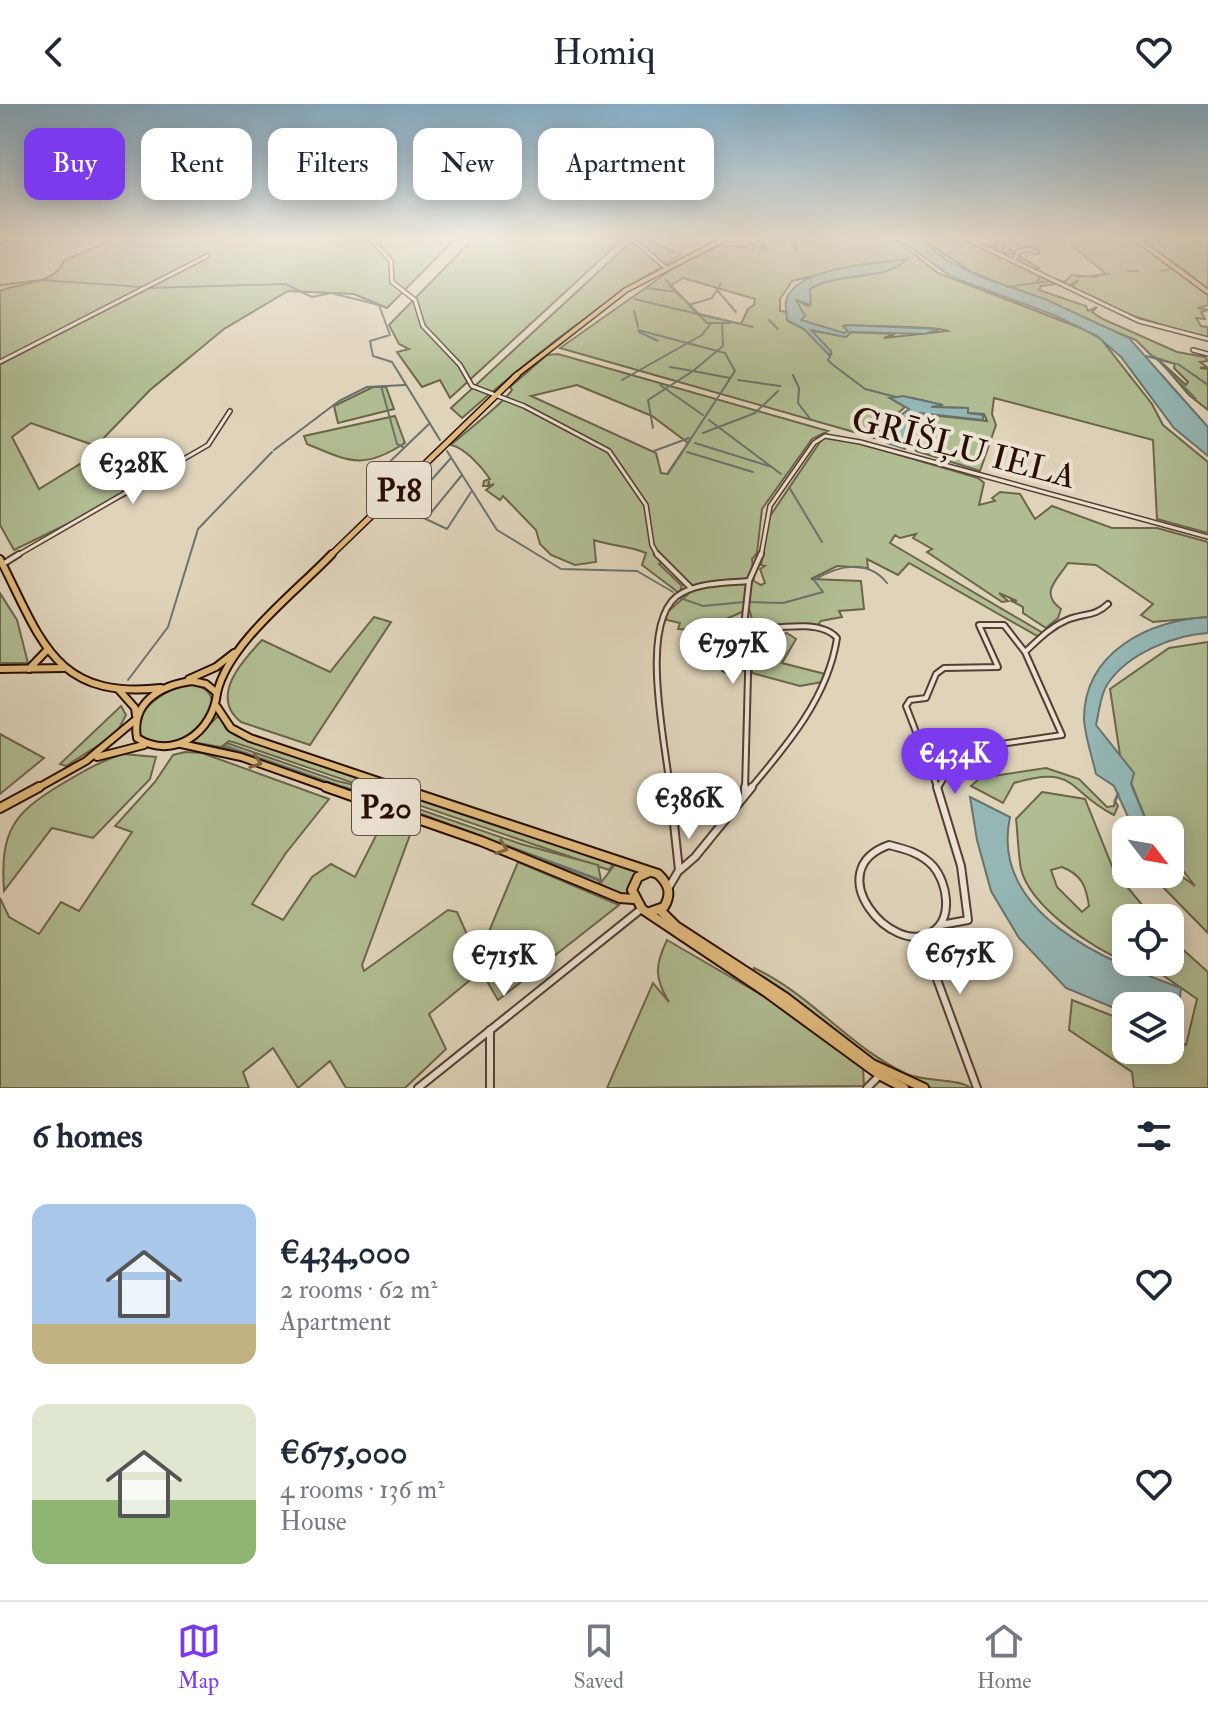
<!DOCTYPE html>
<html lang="en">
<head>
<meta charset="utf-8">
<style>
	:root { --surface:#fff; --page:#f2f2f3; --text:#1f2937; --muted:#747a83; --line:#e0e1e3; --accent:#7c3aed }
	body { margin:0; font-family:"IM FELL Double Pica",serif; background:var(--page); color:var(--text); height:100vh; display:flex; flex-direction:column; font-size:30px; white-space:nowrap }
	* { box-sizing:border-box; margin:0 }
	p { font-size:26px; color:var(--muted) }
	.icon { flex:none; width:44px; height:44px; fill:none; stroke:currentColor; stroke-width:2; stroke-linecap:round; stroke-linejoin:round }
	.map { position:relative; height:984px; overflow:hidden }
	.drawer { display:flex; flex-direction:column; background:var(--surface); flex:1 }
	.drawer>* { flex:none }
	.guide { position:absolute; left:24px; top:24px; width:800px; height:72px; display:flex; gap:16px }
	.needle { width:52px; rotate:121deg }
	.buttons { position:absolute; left:1112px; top:712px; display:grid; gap:16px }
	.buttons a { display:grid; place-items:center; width:72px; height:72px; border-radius:16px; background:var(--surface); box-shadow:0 4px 20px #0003; font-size:40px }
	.price { position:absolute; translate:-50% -68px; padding:0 18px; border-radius:28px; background:#fff; color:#222; font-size:26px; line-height:52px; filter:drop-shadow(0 2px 4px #0008) }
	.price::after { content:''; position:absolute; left:50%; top:48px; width:24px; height:18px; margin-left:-12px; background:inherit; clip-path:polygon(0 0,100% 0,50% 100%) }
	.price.active { background:var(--accent); color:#fff }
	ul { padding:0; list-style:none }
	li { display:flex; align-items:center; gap:24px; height:200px; padding:0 32px }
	li span { display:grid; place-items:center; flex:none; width:224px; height:160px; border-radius:16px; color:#555 }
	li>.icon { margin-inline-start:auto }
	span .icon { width:96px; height:96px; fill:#fffc; stroke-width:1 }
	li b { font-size:34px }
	h2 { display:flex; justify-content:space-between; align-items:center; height:96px; padding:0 32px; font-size:34px }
	.tag { padding:0 28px; border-radius:16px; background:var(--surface); box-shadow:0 4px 20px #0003; font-size:28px; line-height:72px }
	.tag.active { background:var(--accent); color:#fff }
	header { display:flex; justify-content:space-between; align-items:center; height:104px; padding:0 32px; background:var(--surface); font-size:36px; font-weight:600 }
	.tabs { display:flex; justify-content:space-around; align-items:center; height:112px; border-top:2px solid var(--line); background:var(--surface); font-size:22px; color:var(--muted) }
	.tabs a { display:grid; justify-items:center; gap:4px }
	.tabs .active { color:var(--accent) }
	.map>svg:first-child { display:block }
</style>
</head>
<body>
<header><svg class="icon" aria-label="back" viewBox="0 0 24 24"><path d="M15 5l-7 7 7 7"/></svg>Homiq<svg class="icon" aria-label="heart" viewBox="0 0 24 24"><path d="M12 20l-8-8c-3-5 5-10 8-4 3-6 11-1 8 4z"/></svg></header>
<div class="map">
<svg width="1208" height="984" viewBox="0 0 1208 984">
	<rect width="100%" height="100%" fill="#dfd3ba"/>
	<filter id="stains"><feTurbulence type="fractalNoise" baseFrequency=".0025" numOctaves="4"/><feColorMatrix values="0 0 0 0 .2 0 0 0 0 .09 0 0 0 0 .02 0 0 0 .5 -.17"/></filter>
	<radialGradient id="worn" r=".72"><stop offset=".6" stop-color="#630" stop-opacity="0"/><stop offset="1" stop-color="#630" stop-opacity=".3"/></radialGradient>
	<g fill="#b0bc91" stroke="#6c654a" stroke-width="2" fill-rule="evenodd">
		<path d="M114,134h342l-69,70 -33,-14 -66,-3 -64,38 -74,61 -54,56 -65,-23 -19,14 27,52 41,-25 49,30 -115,56 -14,-25v-234c22,-10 53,-5 64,-30z"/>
		<path d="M474,134h150l-174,160 -10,-18 -18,7 -25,-35 12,-3 -10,-5 -10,-19z"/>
		<path d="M635,134c18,0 30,12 47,16 -82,49 -148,101 -220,164l-11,-10z"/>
		<path d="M755,134h34l6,5h-3l4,7v-12h97l45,35 145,56 18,10 51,65 11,21 45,37v71l-51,-14 -4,-79 -159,-42 -2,16 4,11 -16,46 -64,-20 -1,-21 6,-16 66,7 -3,-7 -16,-1v-5l-37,-1 11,-2 -30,-7h-22l15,9 -17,15 -1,6 9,16 -336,-96 118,-83 43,-20 21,2 13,-5 -2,6 3,-2 11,4zM906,156c-17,19 -70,12 -96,29l-2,17 -12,-6v5l7,7 -3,7 11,7 33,8 4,-3v-6c20,2 88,0 100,6l-64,7 11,-4 -44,-2 -5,5 -37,-7 23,25 -28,-26 -16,-8 -1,-9 -7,-1v-12l12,-18 73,-17zM683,174l72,21 -1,6 -6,4 -7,15 -42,-10 -29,-28z"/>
		<path d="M920,134h43l23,11 -3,-3 10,1v4h5l-5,-6 6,-1 -5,-3 14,4 -6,3 2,5 6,-3 10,4h-13l-5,4 18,-1 19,11 -6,2 1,3 22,11 -15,2 -2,4 47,16 2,5 9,-4 -5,5 11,7 74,33 28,5 3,4 -8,1 7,5 -7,1 8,1v41l-19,-15 -29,-34 26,24 2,-3 -14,-14 1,-4 -22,-7 -17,-17 -164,-68z"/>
		<path d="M1063,134l72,1 73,54v12l-10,3 10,2 -7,2 4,7 -9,-1 5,8 7,1v11l-44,-10 -1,-3 -39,-12 -53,-25 7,-8 -10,6 -15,-8 11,4 8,-7 24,2 9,-4z"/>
		<path d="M1138,134h70v53z"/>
		<path d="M558,250l270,77 -16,8 -50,70 -5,44 -5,6 2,22 7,4 4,-2 -5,-14 5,-3 -4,-1 7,-46 56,-83 28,5 126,37 6,5 -5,22 16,-4 -3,-3 8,-6 20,2 15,25 17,-13 60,22h45l51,14v75l-55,5 -12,-7 12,-11 -57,-39 -28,-2c-11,17 -29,30 -7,46l-3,9 -12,10 -23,-15v-6l-13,-7 7,1 -18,-8 9,8 -6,1 -75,-50 5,-3 -19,-11 3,-4 -16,4 -5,-3 -5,8 153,90 -4,4 -130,-74 -11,12 -31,-16 1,9 -31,-2 -26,13 50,2 3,28 -25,2 3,6 -21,4 -4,5 -45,2 -19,-6 -4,-13c-24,10 -44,22 -71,20l2,-6 -13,-3 -2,-6 30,-26 -30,-26 -6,2 23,22 -3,7 -37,-28 4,-12c-15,-7 -35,-7 -52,-13l2,22 -21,3 -24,-10 -11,-11 -4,-14 -33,-34 -3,4 -14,-10 8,-6 -5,2v-5l-1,5h-5l1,-5 6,-2c-9,-13 -25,-31 -39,-34 15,-14 52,-41 61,-55l-2,-3 37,-32zM577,281l75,31 36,27 -21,31 -6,-1 -5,-20 -125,-57z"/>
		<path d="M373,283h13l8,22 -56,14 -4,-17z"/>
		<path d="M395,312l10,27c-42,27 -55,19 -98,1l-3,-8z"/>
		<path d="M0,489l17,27 11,43h-28z"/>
		<path d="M374,513l17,5 -81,123 -69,-23c-32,-25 1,-61 21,-82l68,32z"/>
		<path d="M787,529l9,6 -14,24 43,11 -3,8 -22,4 -48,-13 -1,-37 18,2z"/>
		<path d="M1208,538v291l-58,-59h20v-6l25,18 -25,-32v-24h-20l-30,-75 -10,-66 59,-41z"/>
		<path d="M707,539l39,6 -1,21 -17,4 -6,-3 -3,-16 -19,-6 -1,-5z"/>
		<path d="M193,580c47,13 -4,65 -37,59 -45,-10 2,-57 37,-59z"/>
		<path d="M121,602l5,9 -10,19 -50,32 -6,-2z"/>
		<path d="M219,611l7,14 9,6 379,128 -5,7 -373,-127 -7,-2 -8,6 -29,-5z"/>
		<path d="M0,630l44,24 -44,36z"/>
		<path d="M227,639l110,38 30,7 25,12 129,44 77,21 3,15 -3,4 -84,-35 -291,-102z"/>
		<path d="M185,648l17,1 127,46 -43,54 -34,51 31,16 29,-43 19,-13 24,13 32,-63 27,10 -52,141 2,6 84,-61 9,2 17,38 6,3 38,-91 101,43 -121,95 -17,-29 -52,43 17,35 -41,39h-59l-16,-27 -32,27 -25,-40 -30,24 6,16h-249v-190l9,19 30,17 22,-32 18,9 53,-79 -17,-6 40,-44 18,-27z"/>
		<path d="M123,650l33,3 -6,22 -57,59 -41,-10 -48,63c-4,-60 9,-77 56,-106 21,-12 40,-24 63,-31z"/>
		<path d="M1046,664l33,11 28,28 7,-1 1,-5 3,5 -4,9c-47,-23 -36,-51 -100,-32l-11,20 -32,-17 9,-8z"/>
		<path d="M1042,688l43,7 29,72 39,47h-27v43c-34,-12 -96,-55 -105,-92 -3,-16 -3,-34 -5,-50zM1062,763c20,8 24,19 27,39l-7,6 -25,-25 -6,-17z"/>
		<path d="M616,759l22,8 -13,26 -25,-13z"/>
		<path d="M1170,834l38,34v116h-74l-2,-16 -63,-42 3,-30 54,21v29h44v-11l16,6 11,-46 -49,-34 -15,-3h37z"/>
		<path d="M667,836l110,64 86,64 1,18 -257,2 46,-105 16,19c-15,-24 -14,-37 -2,-62z"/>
		<path d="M754,864c57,26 96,80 153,106 18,8 51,4 64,14h-39l-50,-21 -129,-96z"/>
	</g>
	<g fill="#94b7b5" stroke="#69736e" stroke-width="2">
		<path d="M897,134h21l30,23 31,15 66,23 84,39 79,89v29l-34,-28 -53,-71 -24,-21 -43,-21 -102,-38z"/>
		<path d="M906,155c-19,23 -69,12 -96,30l1,16 -15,-5 9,16 -4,4 43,13 4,-2 -5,-5 4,-1 94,4 -17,5 -73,-2 -5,5 -35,-7 20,21 -1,5 -26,-27 -17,-9c0,-5 -2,-13 -1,-19 8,-34 92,-38 120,-42z"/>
		<path d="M903,292l40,9 -12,2 37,1v5l15,2v5l-63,-7 -12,18 -3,18 -18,-6 -6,-13 28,-21 -19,-11z"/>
		<path d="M1208,513v16c-33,2 -79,20 -99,49 -8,10 -10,30 -13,43l38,48 -3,11 19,46h-16l-20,-44 -18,-12c-4,-18 -11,-37 -12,-55 0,-67 65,-99 124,-102z"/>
		<path d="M970,693l40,20c-21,97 98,145 171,171l-4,42 -7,-2v-22h-44v7l-60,-25 -47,-50 -28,-47 -14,-51z"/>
	</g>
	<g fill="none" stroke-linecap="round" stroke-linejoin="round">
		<g stroke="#69736e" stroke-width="2">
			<path d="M1145,138l34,24"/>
			<path d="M912,153l5,-3"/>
			<path d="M906,155l3,-2"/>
			<path d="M1182,164l26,21"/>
			<path d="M1128,167h10"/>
			<path d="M1161,167l11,-2"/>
			<path d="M1078,173l32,-3"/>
			<path d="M665,175l24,25"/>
			<path d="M721,179l-9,15 -23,7 18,18h23"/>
			<path d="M1037,179l2,-5"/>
			<path d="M0,181l41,-5 101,7"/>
			<path d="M1007,183l44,-6"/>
			<path d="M148,184l137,-4 27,13 19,-4 48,12 11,30 -20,6 3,15 19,6 48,78"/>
			<path d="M646,184l31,4"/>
			<path d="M717,186l19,22"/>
			<path d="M634,195l119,28"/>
			<path d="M634,207l4,16"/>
			<path d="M769,216l9,9"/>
			<path d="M722,219l1,23 -30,25 37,7"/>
			<path d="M638,226l87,23 10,18 -67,103"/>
			<path d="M639,228l19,9"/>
			<path d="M830,252l-2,4 4,4 33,25 31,8"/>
			<path d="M1146,252l30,8"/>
			<path d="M1154,252l42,43"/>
			<path d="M1178,260l30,21"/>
			<path d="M793,271l6,13 -1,15 13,17"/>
			<path d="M622,276l80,-45 9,-12"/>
			<path d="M738,276l42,6"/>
			<path d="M660,281l43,30"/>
			<path d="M381,282l16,58 6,3"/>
			<path d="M709,316l72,54"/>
			<path d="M653,324l-5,-28 45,-29 -23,-4"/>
			<path d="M703,329l52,-20 23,-22"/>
			<path d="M695,339l74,23"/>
			<path d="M274,346l65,-49 28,-14 38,-2"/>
			<path d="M447,347l50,79 64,39 76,2 36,21"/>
			<path d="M654,347l35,-13"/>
			<path d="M687,348l66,20"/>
			<path d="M377,370l53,-51"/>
			<path d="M789,383l33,55"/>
			<path d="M410,400l41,-46"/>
			<path d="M411,408l36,17 24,-37"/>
			<path d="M430,410l32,-39"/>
			<path d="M680,494l23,8 41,-4"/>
			<path d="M749,498l34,1 40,-11 -9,-12c23,-14 53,-22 73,3"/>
			<path d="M128,576l40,-53 30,-98 74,-77"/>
			<path d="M226,642l123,43"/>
		</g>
		<g stroke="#69736e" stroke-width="3">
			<path d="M343,683l16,5"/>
			<path d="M363,689l236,87"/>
			<path d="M1115,697l3,-7"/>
		</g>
		<defs>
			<g id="minor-far2">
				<path d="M370,134l21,23 1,21 23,18 8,26 37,39 12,21 52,20 85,45 37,54 6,40 6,11"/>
				<path d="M632,134l34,30"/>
				<path d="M965,134l174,83 69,18"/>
				<path d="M1066,136l43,-2"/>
				<path d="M0,137l8,-3"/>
				<path d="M1014,157l4,-9 11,-3 8,3"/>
				<path d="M1193,246l15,4"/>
				<path d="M0,258l207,-106"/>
				<path d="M16,452l192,-111 22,-34"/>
				<path d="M761,452l9,-50 44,-63 11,-7 35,6 348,95"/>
			</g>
			<g id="minor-far1">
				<path d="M657,450l33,33"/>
				<path d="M3,460l16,-10"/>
				<path d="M749,477l12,-27"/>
				<path d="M748,526c25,-1 72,-12 89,8 -9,59 -49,106 -87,151"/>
				<path d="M939,682l21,-36 102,-15 -37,-83c13,-12 25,-25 42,-32 16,-7 28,-3 41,-16"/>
				<path d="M670,685c-4,-44 -34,-173 12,-196 20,-11 45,-10 67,-12"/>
				<path d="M745,685l4,-152 -4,-20 4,-36"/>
				<path d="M938,685l-32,-83 4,-6 16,-2 10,-24 8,-6 54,-1 -19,-42h25l21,27"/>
			</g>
			<g id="minor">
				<path d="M937,683l24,79 7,54 -27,5"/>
				<path d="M745,690v-7"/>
				<path d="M889,741c16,4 32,8 44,21 14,16 21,52 -1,66 -40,26 -114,-62 -43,-87z"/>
				<path d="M680,766l15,-13 57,-70"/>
				<path d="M669,783l10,-17 -9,-83"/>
				<path d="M921,832l56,152"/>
				<path d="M490,926v58"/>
				<path d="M418,984l222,-178"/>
				<path d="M867,984l12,-12"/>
			</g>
			<g id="major-far3">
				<path d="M1135,134l73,54"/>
				<path d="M514,273l112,-87 100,-52"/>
			</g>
			<path id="major-far2" d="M330,452l187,-181"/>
			<g id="major-far1">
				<path d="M0,455c41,80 54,141 161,129"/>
				<path d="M0,565l63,-1"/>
				<path d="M29,565l19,-20"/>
				<path d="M189,575l27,-12 18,-14"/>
				<path d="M192,577l14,3 11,9c-4,39 -43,68 -80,45 -6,-35 23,-53 55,-57z"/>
				<path d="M119,586l16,18 1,8"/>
				<path d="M217,589c11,-50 80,-102 115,-139"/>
				<path d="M217,603l14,21 19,10 152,51"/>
				<path d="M181,640l60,13 91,32"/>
				<path d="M97,653l47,-12"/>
				<path d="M36,685l50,-28 48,-40"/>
			</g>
			<g id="major">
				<path d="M326,683l155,54 139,57 13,1"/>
				<path d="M396,683l262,87c11,10 14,20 6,33l-14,5"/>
				<path d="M0,704l39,-21"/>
				<path d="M649,768l-11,5 -6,13 10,19 124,83 115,84 23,12"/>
				<path d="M660,806l16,16 109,71 87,67 52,24"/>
			</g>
		</defs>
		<use href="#minor-far2" stroke="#563f31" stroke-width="6"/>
		<use href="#minor-far1" stroke="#563f31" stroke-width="8"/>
		<use href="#minor" stroke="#563f31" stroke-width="10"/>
		<use href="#major-far3" stroke="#290e03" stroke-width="7"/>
		<use href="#major-far2" stroke="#290e03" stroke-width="8"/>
		<use href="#major-far1" stroke="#290e03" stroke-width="10"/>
		<use href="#major" stroke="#290e03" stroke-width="12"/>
		<use href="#minor-far2" stroke="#eae2d2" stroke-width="3"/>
		<use href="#minor-far1" stroke="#eae2d2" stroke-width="4"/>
		<use href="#minor" stroke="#eae2d2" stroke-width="6"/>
		<use href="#major-far3" stroke="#e0ba7d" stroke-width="4"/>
		<use href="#major-far2" stroke="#e0ba7d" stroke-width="5"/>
		<use href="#major-far1" stroke="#e0ba7d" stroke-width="6"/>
		<use href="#major" stroke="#e0ba7d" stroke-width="8"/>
	</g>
	<defs><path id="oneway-chevron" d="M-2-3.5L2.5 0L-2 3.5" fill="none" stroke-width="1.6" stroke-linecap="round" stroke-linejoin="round" transform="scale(2)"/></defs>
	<g stroke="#846440">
		<use href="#oneway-chevron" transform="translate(256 658) rotate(19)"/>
		<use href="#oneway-chevron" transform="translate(502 744) rotate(20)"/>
	</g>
	<linearGradient id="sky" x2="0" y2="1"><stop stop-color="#86b5d4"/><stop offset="0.49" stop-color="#f1ebe0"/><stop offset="1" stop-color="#f1ebe0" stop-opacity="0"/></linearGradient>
	<rect width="1208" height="272" fill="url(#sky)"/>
	<g text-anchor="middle" stroke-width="8" stroke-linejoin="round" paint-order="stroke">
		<g fill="#eae2d2" stroke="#634e41" stroke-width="2">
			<rect x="367" y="358" width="64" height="56" rx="6"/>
			<rect x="352" y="675" width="68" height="56" rx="6"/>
		</g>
		<g font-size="32" font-weight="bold" fill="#290e03">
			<text x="399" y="397">P18</text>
			<text x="386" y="714">P20</text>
		</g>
		<g font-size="34" fill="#290e03" stroke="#eae2d2">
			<text transform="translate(964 343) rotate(15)" y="12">GRĪŠĻU IELA</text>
		</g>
	</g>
	<rect width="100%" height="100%" filter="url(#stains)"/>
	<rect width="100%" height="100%" fill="url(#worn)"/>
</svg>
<div class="buttons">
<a><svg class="needle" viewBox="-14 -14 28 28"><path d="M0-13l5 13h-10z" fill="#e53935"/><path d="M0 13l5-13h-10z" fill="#747a83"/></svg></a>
<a><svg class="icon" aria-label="locate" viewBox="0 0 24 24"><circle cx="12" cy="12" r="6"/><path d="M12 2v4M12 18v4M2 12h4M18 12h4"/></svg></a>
<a><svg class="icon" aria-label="layers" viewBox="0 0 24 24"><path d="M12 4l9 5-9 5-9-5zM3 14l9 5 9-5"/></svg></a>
</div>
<b class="price" style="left:133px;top:402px">€328K</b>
<b class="price" style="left:733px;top:582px">€797K</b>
<b class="price active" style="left:955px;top:692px">€434K</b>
<b class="price" style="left:689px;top:737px">€386K</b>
<b class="price" style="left:960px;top:892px">€675K</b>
<b class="price" style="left:504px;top:894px">€715K</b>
<div class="guide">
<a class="tag active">Buy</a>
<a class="tag">Rent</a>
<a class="tag">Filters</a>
<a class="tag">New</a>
<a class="tag">Apartment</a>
</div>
</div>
<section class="drawer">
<h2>6 homes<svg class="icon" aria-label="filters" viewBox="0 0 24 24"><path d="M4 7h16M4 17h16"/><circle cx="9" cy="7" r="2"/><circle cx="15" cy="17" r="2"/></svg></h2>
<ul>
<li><span style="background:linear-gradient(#a9c7e8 75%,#c2b280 0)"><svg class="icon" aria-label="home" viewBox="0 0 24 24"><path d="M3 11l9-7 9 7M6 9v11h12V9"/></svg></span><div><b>€434,000</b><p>2 rooms · 62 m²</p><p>Apartment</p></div><svg class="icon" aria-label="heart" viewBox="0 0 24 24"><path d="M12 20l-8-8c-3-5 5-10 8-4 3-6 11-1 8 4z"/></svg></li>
<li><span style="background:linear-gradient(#dfe7d0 60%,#8fb573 0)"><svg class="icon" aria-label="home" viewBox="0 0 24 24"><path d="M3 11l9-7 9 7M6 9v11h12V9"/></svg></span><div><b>€675,000</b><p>4 rooms · 136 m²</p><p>House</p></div><svg class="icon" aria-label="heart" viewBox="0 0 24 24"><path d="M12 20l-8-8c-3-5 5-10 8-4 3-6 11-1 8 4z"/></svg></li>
</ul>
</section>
<nav class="tabs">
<a class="active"><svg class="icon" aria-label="map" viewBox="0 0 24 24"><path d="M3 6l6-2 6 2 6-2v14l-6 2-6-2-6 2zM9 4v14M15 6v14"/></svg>Map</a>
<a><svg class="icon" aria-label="saved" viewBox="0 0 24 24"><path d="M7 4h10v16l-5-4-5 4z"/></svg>Saved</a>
<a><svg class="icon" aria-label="home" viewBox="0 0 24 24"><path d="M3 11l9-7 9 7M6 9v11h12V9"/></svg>Home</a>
</nav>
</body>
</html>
